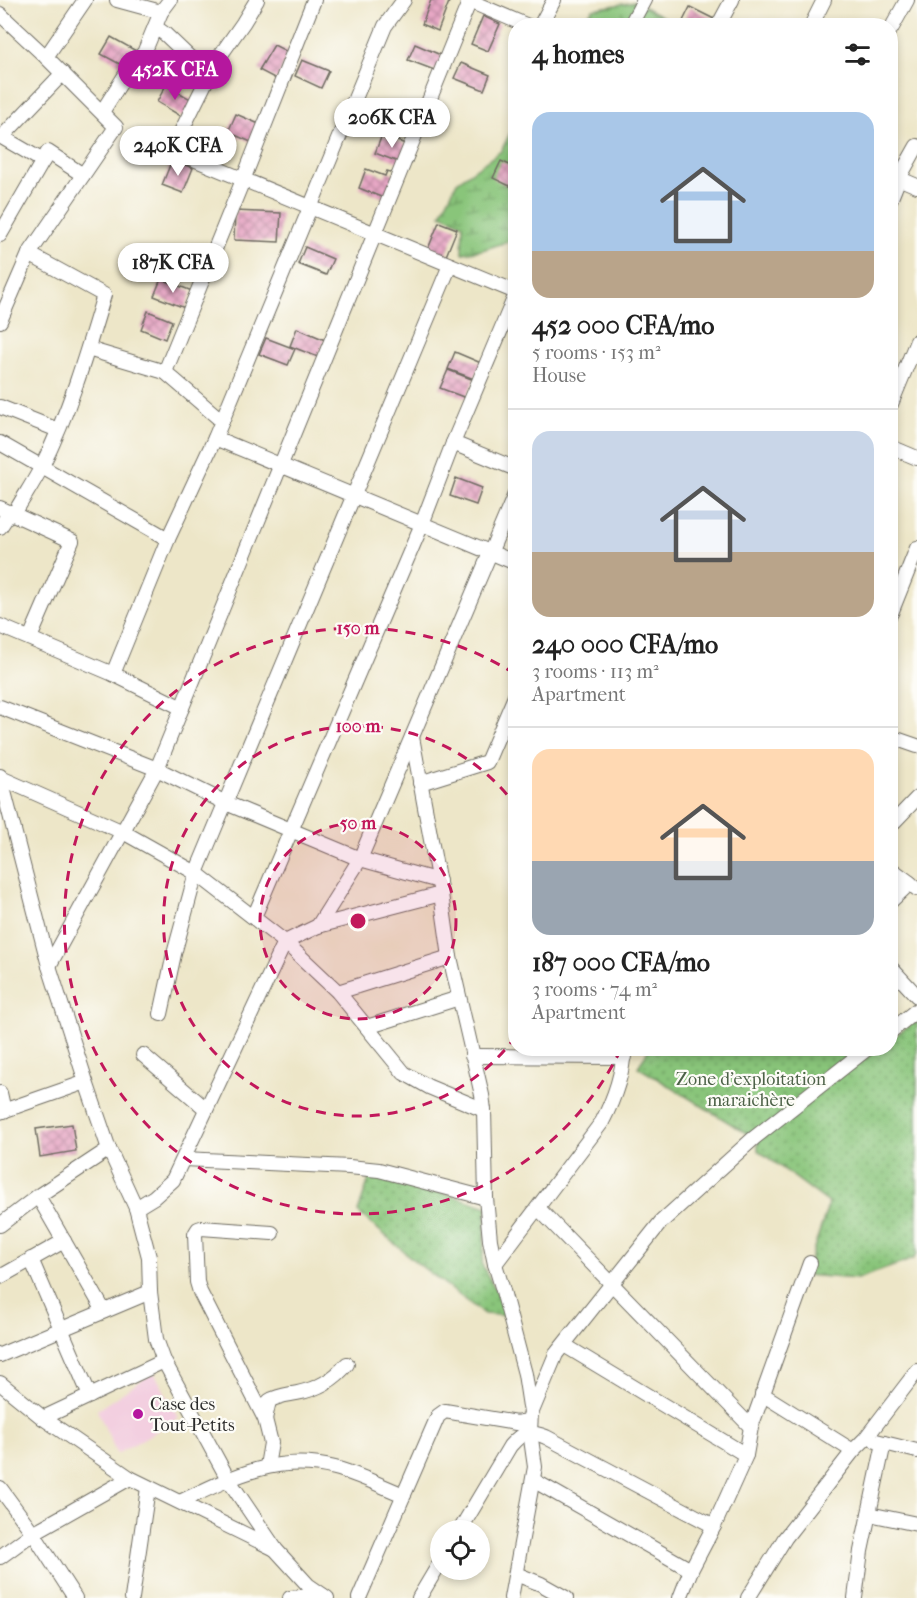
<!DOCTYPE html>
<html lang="en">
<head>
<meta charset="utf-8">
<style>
	:root { --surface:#fff; --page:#f2f2f2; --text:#222; --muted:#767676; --line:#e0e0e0; --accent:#b5179e }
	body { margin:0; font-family:"IM FELL French Canon",serif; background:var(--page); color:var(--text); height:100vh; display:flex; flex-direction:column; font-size:22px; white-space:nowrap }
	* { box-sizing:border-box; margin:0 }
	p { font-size:20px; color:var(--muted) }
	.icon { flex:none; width:33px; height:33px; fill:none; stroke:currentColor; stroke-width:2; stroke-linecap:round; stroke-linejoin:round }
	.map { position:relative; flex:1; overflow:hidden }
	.panel { position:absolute; left:508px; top:18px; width:390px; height:1038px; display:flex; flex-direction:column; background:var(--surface); border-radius:24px; box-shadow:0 3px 9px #0003 }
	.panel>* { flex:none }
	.buttons { position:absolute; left:430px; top:1520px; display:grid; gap:12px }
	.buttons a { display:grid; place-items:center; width:60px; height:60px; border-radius:50%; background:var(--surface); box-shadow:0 3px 9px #0003; font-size:30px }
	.price { position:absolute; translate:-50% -51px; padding:0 14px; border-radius:21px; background:#fff; color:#222; font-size:20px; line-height:39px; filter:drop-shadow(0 2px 3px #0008) }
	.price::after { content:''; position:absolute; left:50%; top:36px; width:18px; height:14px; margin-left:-9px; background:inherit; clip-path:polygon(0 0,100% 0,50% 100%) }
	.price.on { background:var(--accent); color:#fff }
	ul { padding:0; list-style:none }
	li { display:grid; align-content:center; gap:12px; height:318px; padding:0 24px }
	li+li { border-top:2px solid var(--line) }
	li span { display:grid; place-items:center; height:186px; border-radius:18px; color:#555 }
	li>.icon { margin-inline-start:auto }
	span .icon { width:108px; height:108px; fill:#fffc; stroke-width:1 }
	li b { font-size:26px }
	h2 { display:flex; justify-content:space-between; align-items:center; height:72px; padding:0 24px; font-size:26px }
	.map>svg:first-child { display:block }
</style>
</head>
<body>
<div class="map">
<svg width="917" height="1598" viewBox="0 0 917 1598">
	<defs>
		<pattern id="wetland-marsh" width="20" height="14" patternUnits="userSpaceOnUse" patternTransform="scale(1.5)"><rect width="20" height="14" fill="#89c57a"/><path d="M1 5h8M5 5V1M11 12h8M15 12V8" fill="none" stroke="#70a064"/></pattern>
		<pattern id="garden-dots" width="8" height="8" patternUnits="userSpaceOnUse" patternTransform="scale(1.5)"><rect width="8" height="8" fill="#89c57a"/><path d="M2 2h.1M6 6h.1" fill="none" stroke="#70a064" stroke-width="1.8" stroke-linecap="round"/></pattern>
		<pattern id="building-cross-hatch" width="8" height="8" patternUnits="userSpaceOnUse" patternTransform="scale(1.5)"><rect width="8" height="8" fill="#e7a7c5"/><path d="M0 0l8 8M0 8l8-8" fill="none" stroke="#bb88a0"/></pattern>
	</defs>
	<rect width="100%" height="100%" fill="#fdfcf7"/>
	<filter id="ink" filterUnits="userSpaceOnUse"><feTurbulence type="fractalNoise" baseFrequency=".0167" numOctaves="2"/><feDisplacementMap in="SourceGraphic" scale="12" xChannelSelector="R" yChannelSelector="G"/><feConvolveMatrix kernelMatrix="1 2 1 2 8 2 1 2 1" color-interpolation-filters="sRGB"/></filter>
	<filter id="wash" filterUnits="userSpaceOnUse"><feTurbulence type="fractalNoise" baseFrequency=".008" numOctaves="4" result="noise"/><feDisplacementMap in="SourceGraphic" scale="24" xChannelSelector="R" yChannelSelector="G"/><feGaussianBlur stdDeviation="1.35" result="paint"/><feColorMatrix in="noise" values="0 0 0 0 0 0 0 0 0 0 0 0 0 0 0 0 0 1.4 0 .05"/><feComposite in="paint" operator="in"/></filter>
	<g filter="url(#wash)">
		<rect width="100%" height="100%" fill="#ede6c8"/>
		<path fill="#f3cfe0" d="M154,1372l25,46 -62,36 -20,-44z"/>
		<g fill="url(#wetland-marsh)" stroke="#5a7852" stroke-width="1.5">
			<path d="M635,2l32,17 6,6 -93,1 13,-17z"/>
			<path d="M516,122v117l-34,11 -20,3 1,-29 -22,-10 16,-32 44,-31z"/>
		</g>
		<g fill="url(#garden-dots)" stroke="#5a7852" stroke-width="1.5">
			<path d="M917,1020v234l-4,5 -56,20 -52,-4 24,-72 -71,-53v-14l-4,2 -116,-71 11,-18h219l-92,73 102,-73 13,-1v-9z"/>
			<path d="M372,1170l115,37 -5,58 28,51 -26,-2 -68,-52 -58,-50z"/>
		</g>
		<g id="blocks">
			<g fill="url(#building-cross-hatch)">
				<path d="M431,0h12l6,2 -11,29 -16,-7z"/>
				<path d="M690,7l26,13 -2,6h-28l-4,-3z"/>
				<path d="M483,16l17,8 -12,27 -17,-7z"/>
				<path d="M111,37l27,15 -9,17 -28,-15z"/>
				<path d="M415,44l28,12 -6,15 -29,-11z"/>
				<path d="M274,45l14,7 -10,28 -19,-10z"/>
				<path d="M302,60l27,11 -8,17 -26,-12z"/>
				<path d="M461,63l29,12 -6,15 -30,-12z"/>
				<path d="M166,85l28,16 -10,17 -27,-16z"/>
				<path d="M236,114l23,10 -8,18 -23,-10z"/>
				<path d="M382,135l26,10 -7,18 -26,-10z"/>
				<path d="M172,160l21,8 -10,25 -21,-8z"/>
				<path d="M501,161l15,7v21l-23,-11z"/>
				<path d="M366,169l19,7 2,-5 9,3 -10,25 -27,-11z"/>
				<path d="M235,211l46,2 -2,29 -45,-2z"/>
				<path d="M439,222l18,7 -11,27 -18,-7z"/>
				<path d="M305,247l28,12 -7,16 -28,-11z"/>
				<path d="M161,279l31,12 -7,17 -31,-12z"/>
				<path d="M148,311l24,10 -7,18 -24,-10z"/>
				<path d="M297,328l28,12 -7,17 -28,-11z"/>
				<path d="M266,338l29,11 -7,16 -29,-11z"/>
				<path d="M455,352l26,11 -7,16 -26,-10z"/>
				<path d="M448,370l26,10 -8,18 -26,-10z"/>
				<path d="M456,478l26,10 -6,17 -26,-9z"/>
				<path d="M72,1124l4,27 -36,6 -4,-28z"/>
			</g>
		</g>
	</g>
	<g filter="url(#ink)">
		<use href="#blocks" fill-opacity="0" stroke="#6f6c62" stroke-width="1.5"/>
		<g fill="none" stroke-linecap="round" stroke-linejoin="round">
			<defs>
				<g id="street">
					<path d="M117,0l44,12"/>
					<path d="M257,0l-14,23 -28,40 -43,87 344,142"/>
					<path d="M467,0l61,26"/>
					<path d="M0,14l46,43 70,70 -87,127 -29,67"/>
					<path d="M540,26l14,-26"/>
					<path d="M630,26l14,-26"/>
					<path d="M718,26l14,-26"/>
					<path d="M811,26l13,-26"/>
					<path d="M155,27l10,7 43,41"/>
					<path d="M891,29l16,-29"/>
					<path d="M46,57l39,-57"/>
					<path d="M102,112l24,-38 9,-13 9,-8 17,-41 9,-12"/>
					<path d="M0,136l43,25"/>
					<path d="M2,137l61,-64"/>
					<path d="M891,175l26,11"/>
					<path d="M891,198l8,-20 18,-32"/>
					<path d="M0,235l48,-83 35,23"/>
					<path d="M88,349l77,23 57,49"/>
					<path d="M165,372l78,-192 71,-180"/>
					<path d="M891,404l26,-63"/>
					<path d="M0,407l58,23"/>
					<path d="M215,438l301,125"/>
					<path d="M0,443l168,96"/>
					<path d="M453,443l63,26"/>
					<path d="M891,447l26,11"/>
					<path d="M0,508l72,33 -42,97"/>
					<path d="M14,514c9,-16 20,-32 28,-48 27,-53 45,-114 62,-171l-75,-41"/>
					<path d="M0,527l10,-15"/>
					<path d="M891,613l26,-65"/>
					<path d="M0,626l113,48 69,34"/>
					<path d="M113,674l55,-135 47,-101 170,-412 19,-26"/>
					<path d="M0,707l157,62 69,34 134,56 79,22"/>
					<path d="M412,737l29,157 9,63 32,138 2,15 2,88 4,42 5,24 7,23 23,87 6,39 -1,19 5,35 -24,131"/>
					<path d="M891,737l26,9"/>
					<path d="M0,776l49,190 37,116 23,67 27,59 13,49 1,35 6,47 8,22 64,118 48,71 32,35 19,13"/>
					<path d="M1,778l122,54 73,41 89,69 53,50 66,81 25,14 55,23"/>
					<path d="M420,783l67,-21 29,-68"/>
					<path d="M891,825l26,-27"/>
					<path d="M891,869l19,14 7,6"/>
					<path d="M891,901l19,-18"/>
					<path d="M254,917l168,-393 31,-81 63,-149"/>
					<path d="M318,926l123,-32"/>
					<path d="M49,966l108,-197 313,-769"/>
					<path d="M891,968l26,28"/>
					<path d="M338,992l112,-35"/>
					<path d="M161,1014l13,-60 22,-81 254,-608"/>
					<path d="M367,1027l92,-29"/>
					<path d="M891,1031l26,-21"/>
					<path d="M143,1055l63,54"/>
					<path d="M472,1056l152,1"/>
					<path d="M0,1093l4,18"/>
					<path d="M0,1112l86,-30"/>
					<path d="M184,1159l165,8 30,3 107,28"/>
					<path d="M38,1196l66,115"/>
					<path d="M136,1208l18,-11 19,-17 112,-238 33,-16 42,-67 156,-367"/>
					<path d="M538,1208l213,219"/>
					<path d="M0,1225l38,-29 71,-47"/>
					<path d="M31,1259l59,137"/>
					<path d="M495,1264l107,-142c12,-23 21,-48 22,-74"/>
					<path d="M0,1277l64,-36"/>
					<path d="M564,1345l182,110"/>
					<path d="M0,1355l150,-63"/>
					<path d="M0,1383l43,35 87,60 145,71"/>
					<path d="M762,1394l91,57"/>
					<path d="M43,1418l121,-57"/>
					<path d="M265,1419l4,-18c10,-6 18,-6 28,-8 21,-4 37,-13 50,-29"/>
					<path d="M876,1441l41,10"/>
					<path d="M267,1466l4,-23 -6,-24 -65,-127 -3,-10 -2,-48 3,-5 3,-1 71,5"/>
					<path d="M533,1480l158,90"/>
					<path d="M0,1488l33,45 42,65"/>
					<path d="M180,1502c50,-24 97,-49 155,-34 23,6 46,18 69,27"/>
					<path d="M869,1514l48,10"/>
					<path d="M460,1530l50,-84c13,-15 18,-16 36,-9l168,89"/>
					<path d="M0,1557l33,-24 97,-55"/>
					<path d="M516,1574l25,10 25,14"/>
					<path d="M132,1598l16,-110"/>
					<path d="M290,1598l32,-3"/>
					<path d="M359,1598l79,-182 7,-5 71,12 12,-2 28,-67 105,-132 93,-84 114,-90"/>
					<path d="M419,1598l22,-37"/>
					<path d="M680,1598l11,-28 23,-44 32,-71 5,-28 59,-164"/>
					<path d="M748,1598l37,-60 68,-87 12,-12 52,-68"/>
					<path d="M855,1598l6,-47 23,-108"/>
				</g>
			</defs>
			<use href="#street" stroke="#6f6c62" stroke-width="16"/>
			<use href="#street" stroke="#fff" stroke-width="14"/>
		</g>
	</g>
	<circle cx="358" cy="921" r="98" fill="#c2185b" fill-opacity=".12"/>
	<g fill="none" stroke="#c2185b" stroke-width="3" stroke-dasharray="10 8">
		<circle cx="358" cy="921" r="98"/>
		<path d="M516 1036A195 195 0 1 1 516 806"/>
		<path d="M621 1049A293 293 0 1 1 515 674"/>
	</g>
	<circle fill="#b5179e" stroke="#fdfcf7" stroke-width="2" cx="138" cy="1414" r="6"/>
	<g text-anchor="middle" stroke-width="4.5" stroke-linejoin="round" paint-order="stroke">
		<g font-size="18" fill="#4c6147" stroke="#fdfcf7">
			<text x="751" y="1085">Zone d'exploitation<tspan x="751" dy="21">maraichère</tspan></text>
		</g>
		<g font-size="18" fill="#2b2b2b" stroke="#fdfcf7" text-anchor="start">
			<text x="150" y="1410">Case des<tspan x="150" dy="21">Tout-Petits</tspan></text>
		</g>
	</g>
	<circle cx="358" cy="921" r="9" fill="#c2185b" stroke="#fdfcf7" stroke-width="3"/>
	<g font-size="18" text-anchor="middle" font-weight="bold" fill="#c2185b" stroke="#fdfcf7" stroke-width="4.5" stroke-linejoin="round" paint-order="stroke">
		<text x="358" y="634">150 m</text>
		<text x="358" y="732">100 m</text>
		<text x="358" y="829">50 m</text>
	</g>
</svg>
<div class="buttons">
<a><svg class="icon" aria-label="locate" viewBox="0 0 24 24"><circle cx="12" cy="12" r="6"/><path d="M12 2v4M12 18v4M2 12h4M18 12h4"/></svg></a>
</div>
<b class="price on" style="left:175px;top:101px">452K CFA</b>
<b class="price" style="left:392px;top:149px">206K CFA</b>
<b class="price" style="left:178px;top:177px">240K CFA</b>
<b class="price" style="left:173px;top:294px">187K CFA</b>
<section class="panel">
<h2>4 homes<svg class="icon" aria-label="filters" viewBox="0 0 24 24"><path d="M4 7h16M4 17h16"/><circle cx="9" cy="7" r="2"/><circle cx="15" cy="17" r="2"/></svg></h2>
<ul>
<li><span style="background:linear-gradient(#a9c7e8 75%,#b9a48a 0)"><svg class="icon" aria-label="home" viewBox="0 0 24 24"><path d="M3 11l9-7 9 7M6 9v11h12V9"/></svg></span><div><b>452 000 CFA/mo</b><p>5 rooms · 153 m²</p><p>House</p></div></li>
<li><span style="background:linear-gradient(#c9d6e8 65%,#b9a48a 0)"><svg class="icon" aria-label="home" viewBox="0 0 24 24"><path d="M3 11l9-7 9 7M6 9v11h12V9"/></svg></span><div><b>240 000 CFA/mo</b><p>3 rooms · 113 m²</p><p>Apartment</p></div></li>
<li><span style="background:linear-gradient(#ffd9b3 60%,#9aa5b1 0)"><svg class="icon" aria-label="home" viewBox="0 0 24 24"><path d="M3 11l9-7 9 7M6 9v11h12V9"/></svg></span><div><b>187 000 CFA/mo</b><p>3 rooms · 74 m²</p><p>Apartment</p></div></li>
</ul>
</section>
</div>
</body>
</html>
